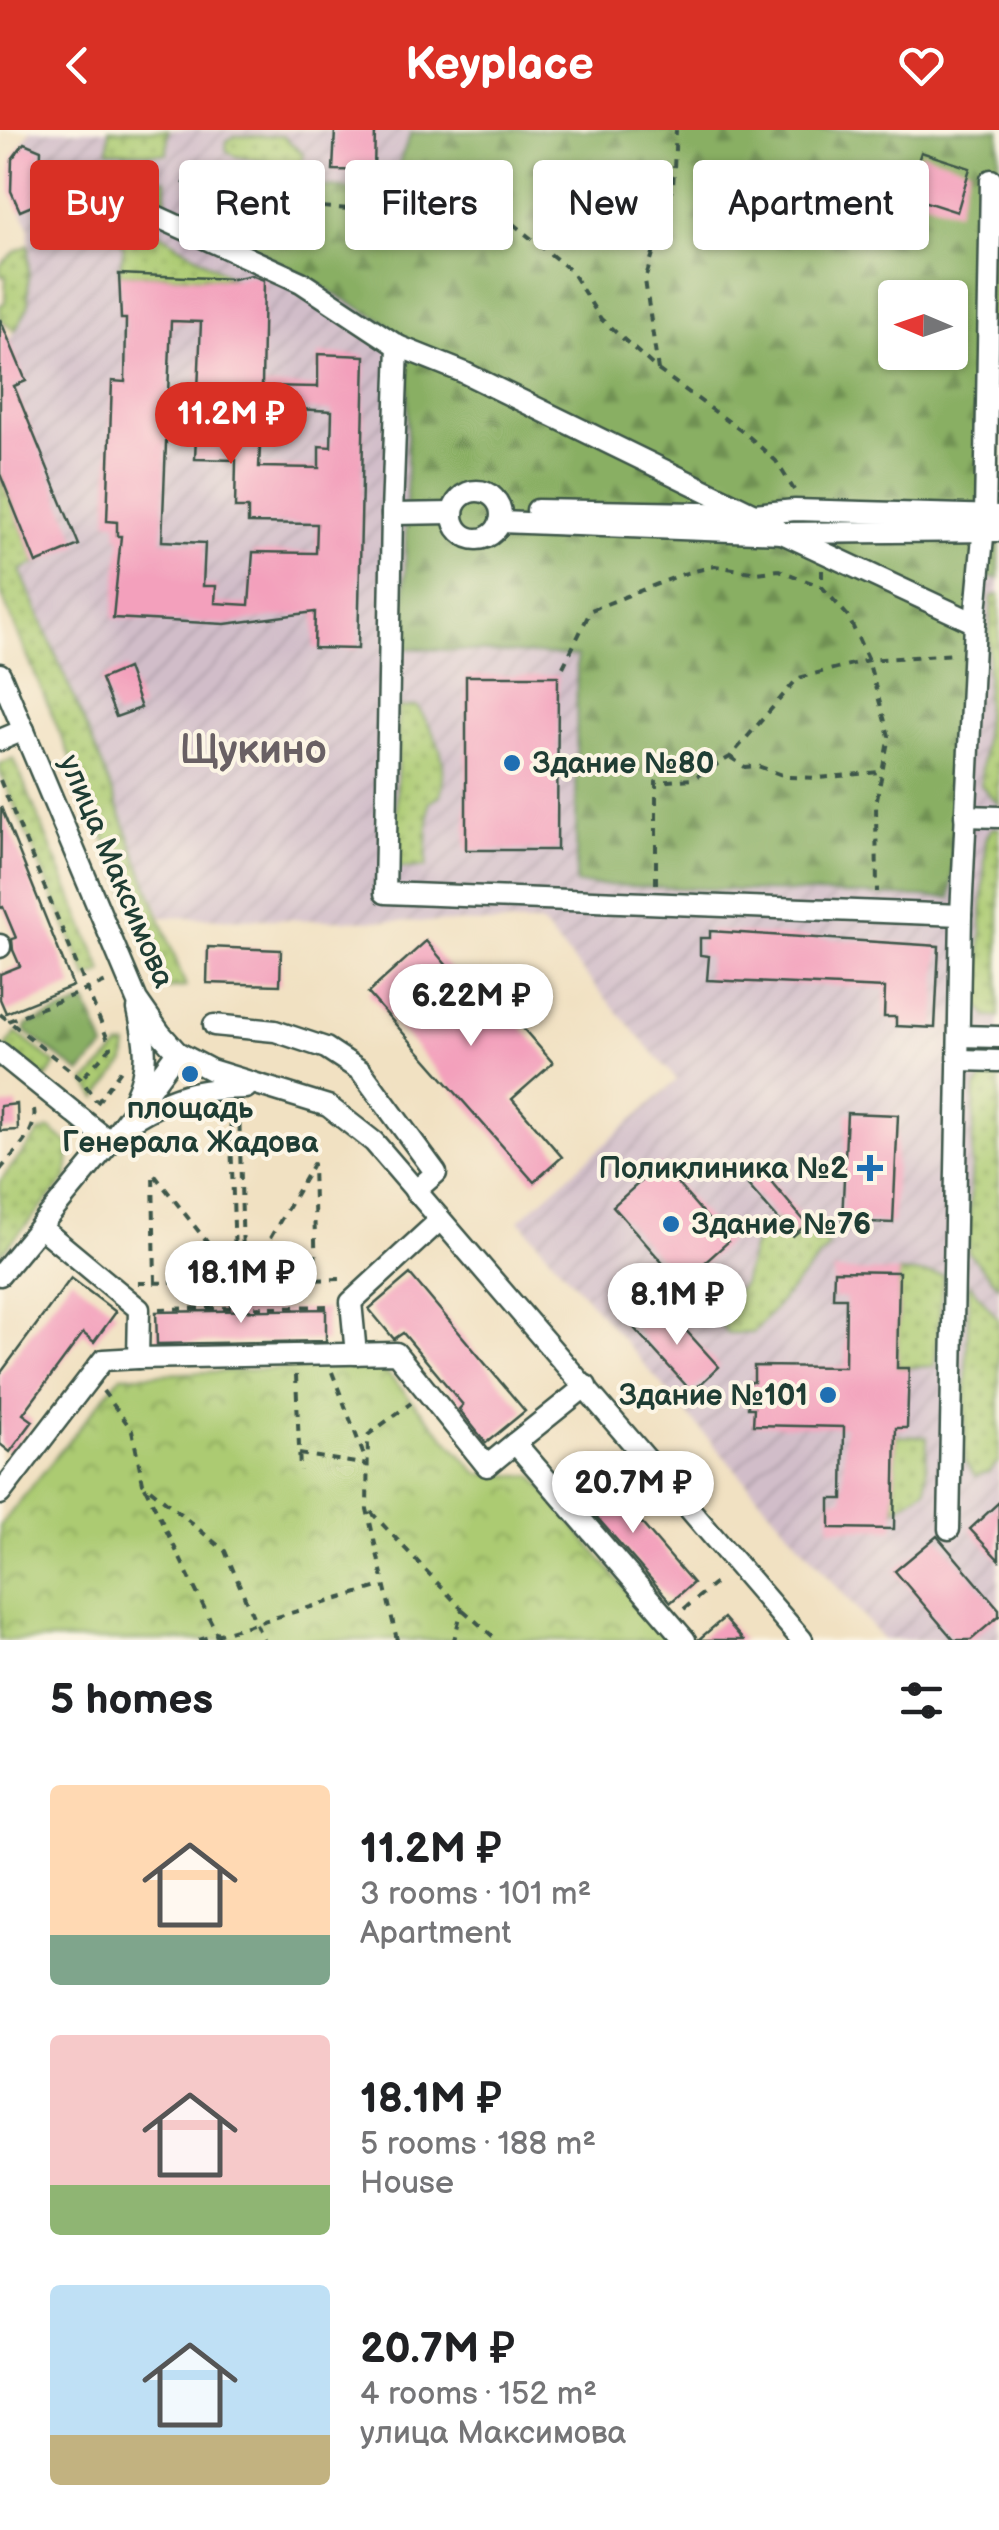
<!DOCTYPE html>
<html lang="en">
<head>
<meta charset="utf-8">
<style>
	:root { --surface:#fff; --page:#f2f2f2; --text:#202124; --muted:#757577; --accent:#d93025 }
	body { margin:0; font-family:"Balsamiq Sans",sans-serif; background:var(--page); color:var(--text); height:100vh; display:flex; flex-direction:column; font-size:38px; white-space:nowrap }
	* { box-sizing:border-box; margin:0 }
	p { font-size:32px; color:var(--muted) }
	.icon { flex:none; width:55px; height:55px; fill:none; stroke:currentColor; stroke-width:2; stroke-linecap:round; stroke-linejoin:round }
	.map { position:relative; height:1510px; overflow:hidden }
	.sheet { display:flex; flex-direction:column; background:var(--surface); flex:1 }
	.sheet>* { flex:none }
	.guide { position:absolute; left:30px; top:30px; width:940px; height:90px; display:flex; gap:20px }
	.needle { width:65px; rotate:272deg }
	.buttons { position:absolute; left:878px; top:150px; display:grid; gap:20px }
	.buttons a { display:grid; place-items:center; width:90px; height:90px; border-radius:10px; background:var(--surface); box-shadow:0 2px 8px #0004; font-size:50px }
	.price { position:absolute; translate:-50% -85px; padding:0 22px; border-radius:35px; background:#fff; color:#222; font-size:32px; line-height:65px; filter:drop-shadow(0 2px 5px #0008) }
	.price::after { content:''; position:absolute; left:50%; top:60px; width:30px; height:22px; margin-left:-15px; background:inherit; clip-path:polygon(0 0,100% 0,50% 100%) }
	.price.active { background:var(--accent); color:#fff }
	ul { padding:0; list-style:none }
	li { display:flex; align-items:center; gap:30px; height:250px; padding:0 50px }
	li span { display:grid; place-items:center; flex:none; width:280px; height:200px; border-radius:10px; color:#555 }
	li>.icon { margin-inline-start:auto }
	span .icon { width:120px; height:120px; fill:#fffc; stroke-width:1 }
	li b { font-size:42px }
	h2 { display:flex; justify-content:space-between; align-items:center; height:120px; padding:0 50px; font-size:42px }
	.chip { padding:0 35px; border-radius:10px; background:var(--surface); box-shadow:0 2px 8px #0004; font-size:35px; line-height:90px }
	.chip.active { background:var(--accent); color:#fff }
	header { display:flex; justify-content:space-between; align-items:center; height:130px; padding:0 50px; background:var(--accent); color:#fff; font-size:45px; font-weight:700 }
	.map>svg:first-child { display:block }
</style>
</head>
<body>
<header><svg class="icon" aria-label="back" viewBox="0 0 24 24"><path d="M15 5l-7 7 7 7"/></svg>Keyplace<svg class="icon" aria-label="heart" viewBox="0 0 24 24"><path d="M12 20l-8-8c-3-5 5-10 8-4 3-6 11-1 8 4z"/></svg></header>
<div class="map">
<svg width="999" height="1510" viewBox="0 0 999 1510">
	<defs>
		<pattern id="industrial-furrows" width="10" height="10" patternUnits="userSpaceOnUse" patternTransform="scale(2.5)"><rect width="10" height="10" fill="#d1bdc9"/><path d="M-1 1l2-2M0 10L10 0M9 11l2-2" fill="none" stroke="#b3a3ad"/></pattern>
		<pattern id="grass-dots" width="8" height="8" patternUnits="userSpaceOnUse" patternTransform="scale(2.5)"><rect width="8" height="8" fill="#accb72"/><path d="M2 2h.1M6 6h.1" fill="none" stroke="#8ba65e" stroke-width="1.8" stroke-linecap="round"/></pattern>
		<pattern id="forest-firs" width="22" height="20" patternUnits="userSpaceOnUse" patternTransform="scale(2.5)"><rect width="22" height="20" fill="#89af64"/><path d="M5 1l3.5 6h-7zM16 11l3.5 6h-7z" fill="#6f9053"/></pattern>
		<pattern id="park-crowns" width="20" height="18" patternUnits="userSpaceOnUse" patternTransform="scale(2.5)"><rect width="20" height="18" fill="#accb72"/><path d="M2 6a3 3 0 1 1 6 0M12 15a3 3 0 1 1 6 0" fill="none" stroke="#8ba65e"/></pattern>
	</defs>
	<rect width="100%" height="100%" fill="#fcf5e5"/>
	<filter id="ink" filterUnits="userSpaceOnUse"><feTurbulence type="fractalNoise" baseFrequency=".01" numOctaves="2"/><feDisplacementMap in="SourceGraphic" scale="20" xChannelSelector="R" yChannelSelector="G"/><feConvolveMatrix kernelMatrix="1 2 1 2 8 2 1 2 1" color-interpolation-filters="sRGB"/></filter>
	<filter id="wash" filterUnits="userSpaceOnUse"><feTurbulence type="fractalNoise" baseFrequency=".0048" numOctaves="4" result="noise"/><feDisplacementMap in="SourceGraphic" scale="40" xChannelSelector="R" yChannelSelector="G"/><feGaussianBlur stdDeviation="2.25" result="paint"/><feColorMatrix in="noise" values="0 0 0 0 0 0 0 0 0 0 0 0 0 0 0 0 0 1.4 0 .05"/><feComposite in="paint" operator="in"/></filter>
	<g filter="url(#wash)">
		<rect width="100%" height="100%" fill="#f1e1c2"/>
		<path fill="url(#industrial-furrows)" fill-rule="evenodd" d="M31,0h968v1510h-116l-364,-420 158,-140 -136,-156 -379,-7 -143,-347 17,-8 -36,-139v-79l9,-4 19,-33 1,-80 -18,-36 1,-32zM895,168h55v54h-55z"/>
		<g fill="url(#grass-dots)" stroke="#668453" stroke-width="2.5">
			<path d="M109,0h59l-1,24 -59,-3z"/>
			<path d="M235,6h48l20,18 -2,14 -66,-12 -9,-6 1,-9z"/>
			<path d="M118,42l48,8 -1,33 -55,-26 -4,-9z"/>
			<path d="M116,76l117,73 -114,-5 5,-28 -17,-16z"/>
			<path d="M29,115l-1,62 -13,24 -15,-12v-14l5,-2 1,-26 -6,-2v-10l16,-14z"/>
			<path d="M0,344l36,89 -16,7 80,190 86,227 -18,2 -168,-398z"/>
			<path d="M999,465v210l-18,-20 11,-189z"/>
			<path d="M417,576c21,34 31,48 24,89l-12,8 -3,64 -30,1 2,-160z"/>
			<path d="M14,629l89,213 -15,6 -88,-206v-8z"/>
			<path d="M992,698h7v189h-11l-10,-13 8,-165z"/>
			<path d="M16,903l40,31 -11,15 -39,-32z"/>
			<path d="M127,916l-2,16 -28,36 -11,-16 34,-35z"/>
			<path d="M987,941h12v215l-31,-34 7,-162z"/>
			<path d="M50,999l20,16 -3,33 -67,77v-74l39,-48z"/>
			<path d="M778,1089l15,17 14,-12 22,22 -76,87h-26l-14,-20 30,-29 10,-39z"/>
			<path d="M899,1142l44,3 -8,91 -38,2z"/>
			<path d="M969,1153l30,37v141l-10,11 -14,4 -11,-16z"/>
			<path d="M896,1306l31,1 -1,52 -32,21z"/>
		</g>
		<g fill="url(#forest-firs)" stroke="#54764c" stroke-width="2.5" fill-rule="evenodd">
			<path d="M510,0h489v448l-28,-1 -20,321 -375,-14 1,-228 -173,-8 5,-301 -26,-26 -128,-72 -42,-31 6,-18 18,-19 151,10 23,-58zM895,168h55v54h-55z"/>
			<path d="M86,872l19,46 -25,25 -55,-42 2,-6z"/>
		</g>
		<path fill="url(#park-crowns)" stroke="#668453" stroke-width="2.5" d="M379,1234l99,110 55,2 134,164h-667v-114l121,-150z"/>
		<g id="blocks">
			<g fill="#f3a0bc" fill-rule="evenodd">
				<path d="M335,0h40l-1,41 -41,-1z"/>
				<path d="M24,13l17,7 -2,53 -19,8 -9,-20 1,-32z"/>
				<path d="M921,22l49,16 -13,44 -50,-16z"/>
				<path d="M119,144l114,5 18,-4 13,5 -2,106 56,1v-33l47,2 -7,293 -44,-1 1,-36 -90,12 -112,-6 8,-82h-4v-14l-10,-1 5,-140 13,1 1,-63h-5zM171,191l30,1 -6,137 41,1 -1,48h13v15l69,1 -1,29 -63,-1 -4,53 -34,-2 1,-17h-13l2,-43 -43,-2zM262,277l70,4 -1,36 -12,-1v22l-60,-1z"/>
				<path d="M0,189l26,62 -12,5 65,159 -43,18 -36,-89z"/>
				<path d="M127,538l14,40 -25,9 -15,-38z"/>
				<path d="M466,546h92l-1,174h-91z"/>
				<path d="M1,677l72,179 -67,27 -6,-14v-25l20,-8 -7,-16 -1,-11 4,-1 -13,-31 -3,1z"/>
				<path d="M710,801l229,15 -4,82 -39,-2v-9h-12l1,-29 -178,-8 2,-24 -9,-1v-17h10z"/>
				<path d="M426,811l39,46 12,-12 76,88 -41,36 50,58 -28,25 -166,-189z"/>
				<path d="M208,817l73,3 -1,35 -73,-2z"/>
				<path d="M17,974l1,26 -18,1v-25z"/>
				<path d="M847,983l51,2 -5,108 -51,-2z"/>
				<path d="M660,1034l68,78 -47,42 -68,-78z"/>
				<path d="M763,1042l44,52 -14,12 -45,-51z"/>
				<path d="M834,1141l65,1 -2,96h12l-2,60h-11l-2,101 -64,-1v-29h13l1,-72 -91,-2 1,-17h-6v-26h6v-16l91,1 1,-69h-13z"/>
				<path d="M410,1144l115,137 -39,32 -27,-34 4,-4 -60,-72 -9,6 -25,-30z"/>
				<path d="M71,1148l45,34 -22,30 -11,-9 -60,81 10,7 -23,31 -10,-8v-70z"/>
				<path d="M662,1174l57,63 -27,25 -57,-63z"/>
				<path d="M326,1179v32l-169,3 -1,-32z"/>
				<path d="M596,1340l97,113 -22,19 -98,-112z"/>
				<path d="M999,1372v58l-29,-31z"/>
				<path d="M937,1406l62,73v7l-28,24h-17l-59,-69z"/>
				<path d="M724,1488l19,22h-45z"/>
			</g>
		</g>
	</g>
	<g filter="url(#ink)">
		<use href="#blocks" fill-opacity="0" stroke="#3e5649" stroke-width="2.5"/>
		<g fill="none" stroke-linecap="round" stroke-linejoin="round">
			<defs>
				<g id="minor">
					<path d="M103,62l198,90 97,64 65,26 291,142 28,19 193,90 -14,292 -12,614"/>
					<path d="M398,216l-6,168 -7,379 576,22"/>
					<circle cx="477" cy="385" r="24"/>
					<path d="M537,380l217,4 41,-4 204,6"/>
					<path d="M392,384l61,-1"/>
					<path d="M500,392l282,11 217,-2"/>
					<path d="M975,493l10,-108 6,-335"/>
					<path d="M0,544l137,326 23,33 17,19 34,18 117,36 46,36 428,498"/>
					<path d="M0,610l24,-10"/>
					<path d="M965,686l34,1"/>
					<path d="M0,815v2"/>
					<path d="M214,895l61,6 51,17 35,23 75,102 -21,18"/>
					<path d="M960,906l39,1"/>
					<path d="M0,923l110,89"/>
					<path d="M959,930l40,1"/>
					<path d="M135,967c15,-31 10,-56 3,-88"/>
					<path d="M132,990c41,-25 66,-32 114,-32"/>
					<path d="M40,1097l99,82 -1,49 258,-5 91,113 28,-23 170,197"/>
					<path d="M0,1145l110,-133 67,-90"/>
					<path d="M356,1224l-5,-52 89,-82"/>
					<path d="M515,1313l71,-57"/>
					<path d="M0,1364l103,-134 35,-2"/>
				</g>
			</defs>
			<use href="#minor" stroke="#3e5649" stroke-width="25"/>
			<g stroke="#3e5649" stroke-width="4" stroke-dasharray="8 8" stroke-linecap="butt">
				<path d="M183,52l45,19 279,18 63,51 31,49 57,51 89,65 29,26 18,29"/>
				<path d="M658,240l-13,-90 28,-93 3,-57"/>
				<path d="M822,440v17l26,29 20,44 21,76 -13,68 1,88"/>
				<path d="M563,537l28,-57 92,-36 32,-8 43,7 21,-3 43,17"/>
				<path d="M730,627l15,10 13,-1 30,11 30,1 62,-6"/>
				<path d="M0,650l111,267 -30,32"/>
				<path d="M656,754v-102l36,-3 38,-22 68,-79 70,-18 88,-6"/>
				<path d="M0,884l81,65 15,22"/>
				<path d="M8,891l101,-40"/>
				<path d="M97,973l27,-37"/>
				<path d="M230,978l5,148"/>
				<path d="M239,978l4,148"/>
				<path d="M0,1040c15,-19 41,-40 33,-65"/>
				<circle cx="239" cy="1142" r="16"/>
				<path d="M254,1136l59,-102 3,115"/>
				<path d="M155,1152l-2,-109 72,92"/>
				<path d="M252,1152l90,-3 2,5"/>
				<path d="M138,1153l88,-1"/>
				<path d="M231,1177l1,-20"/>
				<path d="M246,1177v-20"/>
				<path d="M159,1179l175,-3"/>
				<path d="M332,1242l34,89"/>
				<path d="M296,1245l4,96"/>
				<path d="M103,1261l29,39 11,53 82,68 38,89"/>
				<path d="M299,1324l69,11"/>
				<path d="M145,1357l75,153"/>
				<path d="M371,1382l91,97 -8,31"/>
				<path d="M684,1479l35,-29"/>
				<path d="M463,1480l34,30"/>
				<path d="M199,1510l183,-54"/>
				<path d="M397,1510l-30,-131 1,-74 43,-32"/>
			</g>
			<use href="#minor" stroke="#fff" stroke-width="20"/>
		</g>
	</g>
	<g fill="#1f6fb2" stroke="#fcf5e5" stroke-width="4">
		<circle cx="512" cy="633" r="10"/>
		<circle cx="190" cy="944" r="10"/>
		<path d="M865 1023h10v10h10v10h-10v10h-10v-10h-10v-10h10z"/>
		<circle cx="671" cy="1094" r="10"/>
		<circle cx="828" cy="1265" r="10"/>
	</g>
	<g text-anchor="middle" stroke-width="8" stroke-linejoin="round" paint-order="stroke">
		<g font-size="30" font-weight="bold" fill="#1f3d34" stroke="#fcf5e5" text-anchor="start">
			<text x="532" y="643">Здание №80</text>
			<text x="190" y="988" text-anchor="middle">площадь<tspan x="190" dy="34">Генерала Жадова</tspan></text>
			<text x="848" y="1048" text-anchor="end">Поликлиника №2</text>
			<text x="691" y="1104">Здание №76</text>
			<text x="808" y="1275" text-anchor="end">Здание №101</text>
		</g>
		<g font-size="30" fill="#1f3d34" stroke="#fcf5e5">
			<text transform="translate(117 741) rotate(67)" y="10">улица Максимова</text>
		</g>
		<g font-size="40" font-weight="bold" fill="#696064" stroke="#fcf5e5">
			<text x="253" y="633">Щукино</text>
		</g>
	</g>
</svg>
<div class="buttons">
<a><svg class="needle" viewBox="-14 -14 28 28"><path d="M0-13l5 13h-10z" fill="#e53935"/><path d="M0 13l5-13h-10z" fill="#757577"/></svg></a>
</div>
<b class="price active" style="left:231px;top:337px">11.2M ₽</b>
<b class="price" style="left:471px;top:919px">6.22M ₽</b>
<b class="price" style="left:241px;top:1196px">18.1M ₽</b>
<b class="price" style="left:677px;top:1218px">8.1M ₽</b>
<b class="price" style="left:633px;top:1406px">20.7M ₽</b>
<div class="guide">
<a class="chip active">Buy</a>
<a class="chip">Rent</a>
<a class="chip">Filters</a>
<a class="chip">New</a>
<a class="chip">Apartment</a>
</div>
</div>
<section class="sheet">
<h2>5 homes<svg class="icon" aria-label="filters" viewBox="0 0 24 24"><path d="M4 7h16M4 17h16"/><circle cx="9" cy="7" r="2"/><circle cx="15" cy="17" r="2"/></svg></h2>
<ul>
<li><span style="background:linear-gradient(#ffd9b3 75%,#7fa58c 0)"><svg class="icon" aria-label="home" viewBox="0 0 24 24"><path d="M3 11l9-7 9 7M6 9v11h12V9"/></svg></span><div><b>11.2M ₽</b><p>3 rooms · 101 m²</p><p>Apartment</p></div></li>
<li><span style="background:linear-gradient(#f6c9c9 75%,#8fb573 0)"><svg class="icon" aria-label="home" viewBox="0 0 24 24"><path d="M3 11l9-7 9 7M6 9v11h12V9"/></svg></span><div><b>18.1M ₽</b><p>5 rooms · 188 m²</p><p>House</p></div></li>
<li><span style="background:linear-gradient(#bfe0f5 75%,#c2b280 0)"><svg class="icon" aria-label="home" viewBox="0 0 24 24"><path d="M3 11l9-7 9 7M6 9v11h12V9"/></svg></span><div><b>20.7M ₽</b><p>4 rooms · 152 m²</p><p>улица Максимова</p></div></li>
</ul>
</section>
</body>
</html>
